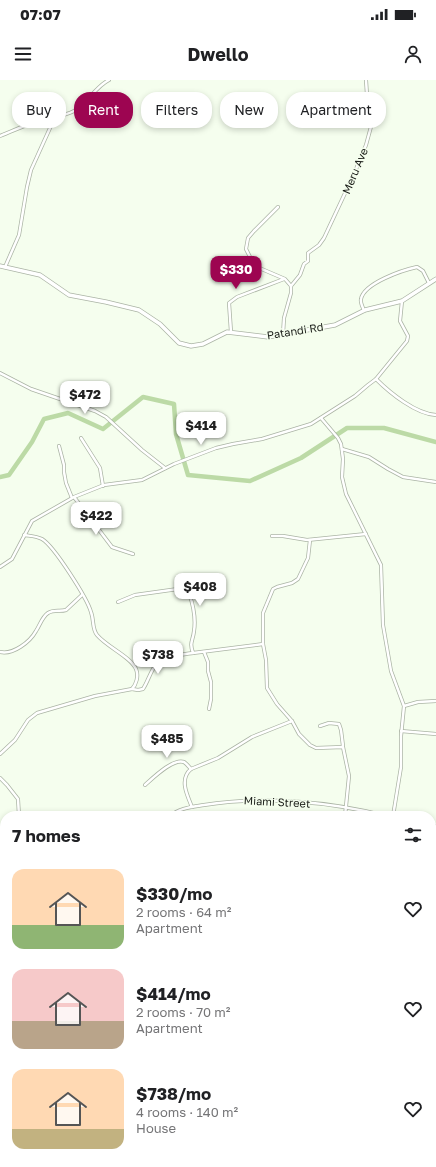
<!DOCTYPE html>
<html lang="en">
<head>
<meta charset="utf-8">
<style>
	:root { --surface:#fff; --page:#f2f2f2; --text:#202124; --muted:#757577; --accent:#9d0551 }
	body { margin:0; font-family:"Golos Text",sans-serif; background:var(--page); color:var(--text); height:100vh; display:flex; flex-direction:column; font-size:15px; white-space:nowrap }
	* { box-sizing:border-box; margin:0 }
	p { font-size:13px; color:var(--muted) }
	.icon { flex:none; width:22px; height:22px; fill:none; stroke:currentColor; stroke-width:2; stroke-linecap:round; stroke-linejoin:round }
	.map { position:relative; flex:1; overflow:hidden }
	.panel { position:absolute; left:0px; top:731px; width:436px; height:356px; display:flex; flex-direction:column; background:var(--surface); border-radius:16px 16px 0 0; box-shadow:0 2px 6px #0003 }
	.panel>* { flex:none }
	.guide { position:absolute; left:12px; top:12px; width:412px; height:36px; display:flex; gap:8px }
	.price { position:absolute; translate:-50% -34px; padding:0 9px; border-radius:8px; background:#fff; color:#222; font-size:13px; line-height:26px; filter:drop-shadow(0 1px 2px #0008) }
	.price::after { content:''; position:absolute; left:50%; top:24px; width:12px; height:9px; margin-left:-6px; background:inherit; clip-path:polygon(0 0,100% 0,50% 100%) }
	.price.on { background:var(--accent); color:#fff }
	ul { padding:0; list-style:none }
	li { display:flex; align-items:center; gap:12px; height:100px; padding:0 12px }
	li span { display:grid; place-items:center; flex:none; width:112px; height:80px; border-radius:12px; color:#555 }
	li>.icon { margin-inline-start:auto }
	span .icon { width:48px; height:48px; fill:#fffc; stroke-width:1 }
	li b { font-size:17px }
	h2 { display:flex; justify-content:space-between; align-items:center; height:48px; padding:0 12px; font-size:17px }
	.chip { padding:0 14px; border-radius:16px; background:var(--surface); box-shadow:0 2px 6px #0003; font-size:14px; line-height:36px }
	.chip.on { background:var(--accent); color:#fff }
	.status { display:flex; justify-content:space-between; align-items:center; height:28px; padding:0 20px; background:var(--surface); direction:ltr }
	.status svg { height:11px; fill:currentColor }
	header { display:flex; justify-content:space-between; align-items:center; height:52px; padding:0 12px; background:var(--surface); font-size:18px; font-weight:700 }
	.map>svg:first-child { display:block }
</style>
</head>
<body>
<div class="status"><b>07:07</b><svg viewBox="0 0 49 12"><path d="M0 12V9h3v3zM5 12V6h3v6zM10 12V3h3v9zM15 12V0h3v12zM26 1h20v11H26zM47 4h2v5h-2z"/></svg></div>
<header><svg class="icon" aria-label="menu" viewBox="0 0 24 24"><path d="M4 6h16M4 12h16M4 18h16"/></svg>Dwello<svg class="icon" aria-label="person" viewBox="0 0 24 24"><circle cx="12" cy="8" r="4"/><path d="M4 21q1-7 8-7t8 7"/></svg></header>
<div class="map">
<svg width="436" height="1087" viewBox="0 0 436 1087">
	<rect width="100%" height="100%" fill="#f5feee"/>
	<g fill="none" stroke-linecap="round" stroke-linejoin="round">
		<g stroke="#bcdaa6" stroke-width="4.5">
			<path d="M0,397l9,-2 23,-33 12,-23 24,-6 35,16 40,-32 31,7 2,30 12,41 62,6 51,-23 46,-30h37l52,14"/>
			<path d="M41,1087l10,-4 12,4"/>
		</g>
		<defs>
			<g id="minor">
				<path d="M0,56c13,-5 25,-11 38,-15 12,-4 25,-4 36,-10 14,-8 21,-24 35,-31"/>
				<path d="M278,127l-24,24 -6,7 -2,11 7,14 4,4 28,12 6,7v7l-7,25 -1,16"/>
				<path d="M5,187l14,-32 8,-48 4,-17 24,-53"/>
				<path d="M291,206l9,-11 4,-11 4,-3v-8l11,-8 5,-7 30,-64 12,-29 6,-22v-9l-5,-19 -1,-15"/>
				<path d="M364,231c-1,-4 -4,-8 -3,-12 3,-16 42,-29 56,-32l6,4 6,12"/>
				<path d="M231,252l-2,-29 8,-6 47,-18"/>
				<path d="M0,293l31,16 64,22 11,6 36,33 23,18"/>
				<path d="M376,299c14,14 40,35 60,36"/>
				<path d="M321,338l17,20 3,6 2,15 -1,18 4,17 35,71 2,60 8,46 13,35 -3,30v31l-8,49"/>
				<path d="M81,358l19,30 3,18"/>
				<path d="M59,366l5,19v7l2,11 6,15"/>
				<path d="M342,369l27,8 19,12 15,8 33,5"/>
				<path d="M74,417l38,50 21,7"/>
				<path d="M272,456h11l24,4 59,-6"/>
				<path d="M310,460l-2,18 -10,21 -6,4 -15,4 -4,2 -10,24v31l3,16 1,28 10,16 15,17 7,13 11,11 6,3 27,-1 6,29 -4,40"/>
				<path d="M0,487l12,-8 20,-38 42,-24 30,-12 38,-5 32,-16 42,-16 17,-4 29,-5 49,-15 44,-28 13,-11 8,-6 31,-38 1,-5 -8,-15 2,-20"/>
				<path d="M118,522l17,-7 50,-7c8,9 11,31 9,43 -1,10 -5,11 -1,22l70,-9"/>
				<path d="M0,572c13,3 30,-10 36,-21 4,-6 6,-14 12,-18 6,-4 12,-1 18,-3l16,-15"/>
				<path d="M204,572l4,10v9l3,11v17l-2,10"/>
				<path d="M132,609l6,1 5,-1c4,-6 6,-13 10,-20 9,-13 26,-14 40,-16"/>
				<path d="M404,626l14,-4 18,-1"/>
				<path d="M320,646l9,-3 10,1 2,6 2,16"/>
				<path d="M401,651l35,3"/>
				<path d="M0,674l15,-14 13,-20 9,-7 58,-17 37,-7c4,-4 7,-13 4,-20 -5,-12 -29,-22 -39,-34 -5,-6 -3,-15 -6,-23 -4,-14 -37,-66 -49,-73 -6,-3 -12,-3 -18,-4"/>
				<path d="M0,698l7,7 11,14 1,17"/>
				<path d="M145,705c8,-7 28,-27 39,-23 3,2 5,5 7,7"/>
				<path d="M192,727c-5,-12 -13,-28 -1,-38l27,-11 34,-21 40,-16"/>
				<path d="M170,736c9,-8 22,-9 34,-11 59,-9 124,-4 182,11"/>
				<path d="M431,746h5"/>
				<path d="M431,858l5,1"/>
				<path d="M0,882l5,-2"/>
				<path d="M436,993l-2,7 2,11"/>
				<path d="M0,1007l5,-4"/>
				<path d="M431,1072l5,-1"/>
				<path d="M175,1082l4,5"/>
				<path d="M246,1082v5"/>
				<path d="M390,1082v5"/>
				<path d="M369,1087l22,-5"/>
			</g>
			<path id="tertiary" d="M0,186l40,9 29,20 37,7 33,8 21,14 19,19 12,3 12,-2 24,-12 41,5 67,-12 30,-15 37,-9 34,-22"/>
		</defs>
		<use href="#minor" stroke="#abb4a5" stroke-width="4"/>
		<use href="#tertiary" stroke="#abb4a5" stroke-width="5"/>
		<use href="#minor" stroke="#fff" stroke-width="2.5"/>
		<use href="#tertiary" stroke="#fff" stroke-width="3.5"/>
	</g>
	<g text-anchor="middle" stroke-width="3" stroke-linejoin="round" paint-order="stroke">
		<g font-size="11" fill="#1a1d18" stroke="#f5feee">
			<text transform="translate(355 91) rotate(-67)" y="4">Meru Ave</text>
			<text transform="translate(295 251) rotate(-9)" y="4">Patandi Rd</text>
			<text transform="translate(277 722) rotate(3)" y="4">Miami Street</text>
		</g>
	</g>
</svg>
<b class="price on" style="left:236px;top:210px">$330</b>
<b class="price" style="left:85px;top:335px">$472</b>
<b class="price" style="left:201px;top:366px">$414</b>
<b class="price" style="left:96px;top:456px">$422</b>
<b class="price" style="left:200px;top:527px">$408</b>
<b class="price" style="left:158px;top:595px">$738</b>
<b class="price" style="left:167px;top:679px">$485</b>
<div class="guide">
<a class="chip">Buy</a>
<a class="chip on">Rent</a>
<a class="chip">Filters</a>
<a class="chip">New</a>
<a class="chip">Apartment</a>
</div>
<section class="panel">
<h2>7 homes<svg class="icon" aria-label="filters" viewBox="0 0 24 24"><path d="M4 7h16M4 17h16"/><circle cx="9" cy="7" r="2"/><circle cx="15" cy="17" r="2"/></svg></h2>
<ul>
<li><span style="background:linear-gradient(#ffd9b3 70%,#8fb573 0)"><svg class="icon" aria-label="home" viewBox="0 0 24 24"><path d="M3 11l9-7 9 7M6 9v11h12V9"/></svg></span><div><b>$330/mo</b><p>2 rooms · 64 m²</p><p>Apartment</p></div><svg class="icon" aria-label="heart" viewBox="0 0 24 24"><path d="M12 20l-8-8c-3-5 5-10 8-4 3-6 11-1 8 4z"/></svg></li>
<li><span style="background:linear-gradient(#f6c9c9 65%,#b9a48a 0)"><svg class="icon" aria-label="home" viewBox="0 0 24 24"><path d="M3 11l9-7 9 7M6 9v11h12V9"/></svg></span><div><b>$414/mo</b><p>2 rooms · 70 m²</p><p>Apartment</p></div><svg class="icon" aria-label="heart" viewBox="0 0 24 24"><path d="M12 20l-8-8c-3-5 5-10 8-4 3-6 11-1 8 4z"/></svg></li>
<li><span style="background:linear-gradient(#ffd9b3 75%,#c2b280 0)"><svg class="icon" aria-label="home" viewBox="0 0 24 24"><path d="M3 11l9-7 9 7M6 9v11h12V9"/></svg></span><div><b>$738/mo</b><p>4 rooms · 140 m²</p><p>House</p></div><svg class="icon" aria-label="heart" viewBox="0 0 24 24"><path d="M12 20l-8-8c-3-5 5-10 8-4 3-6 11-1 8 4z"/></svg></li>
</ul>
</section>
</div>
</body>
</html>
